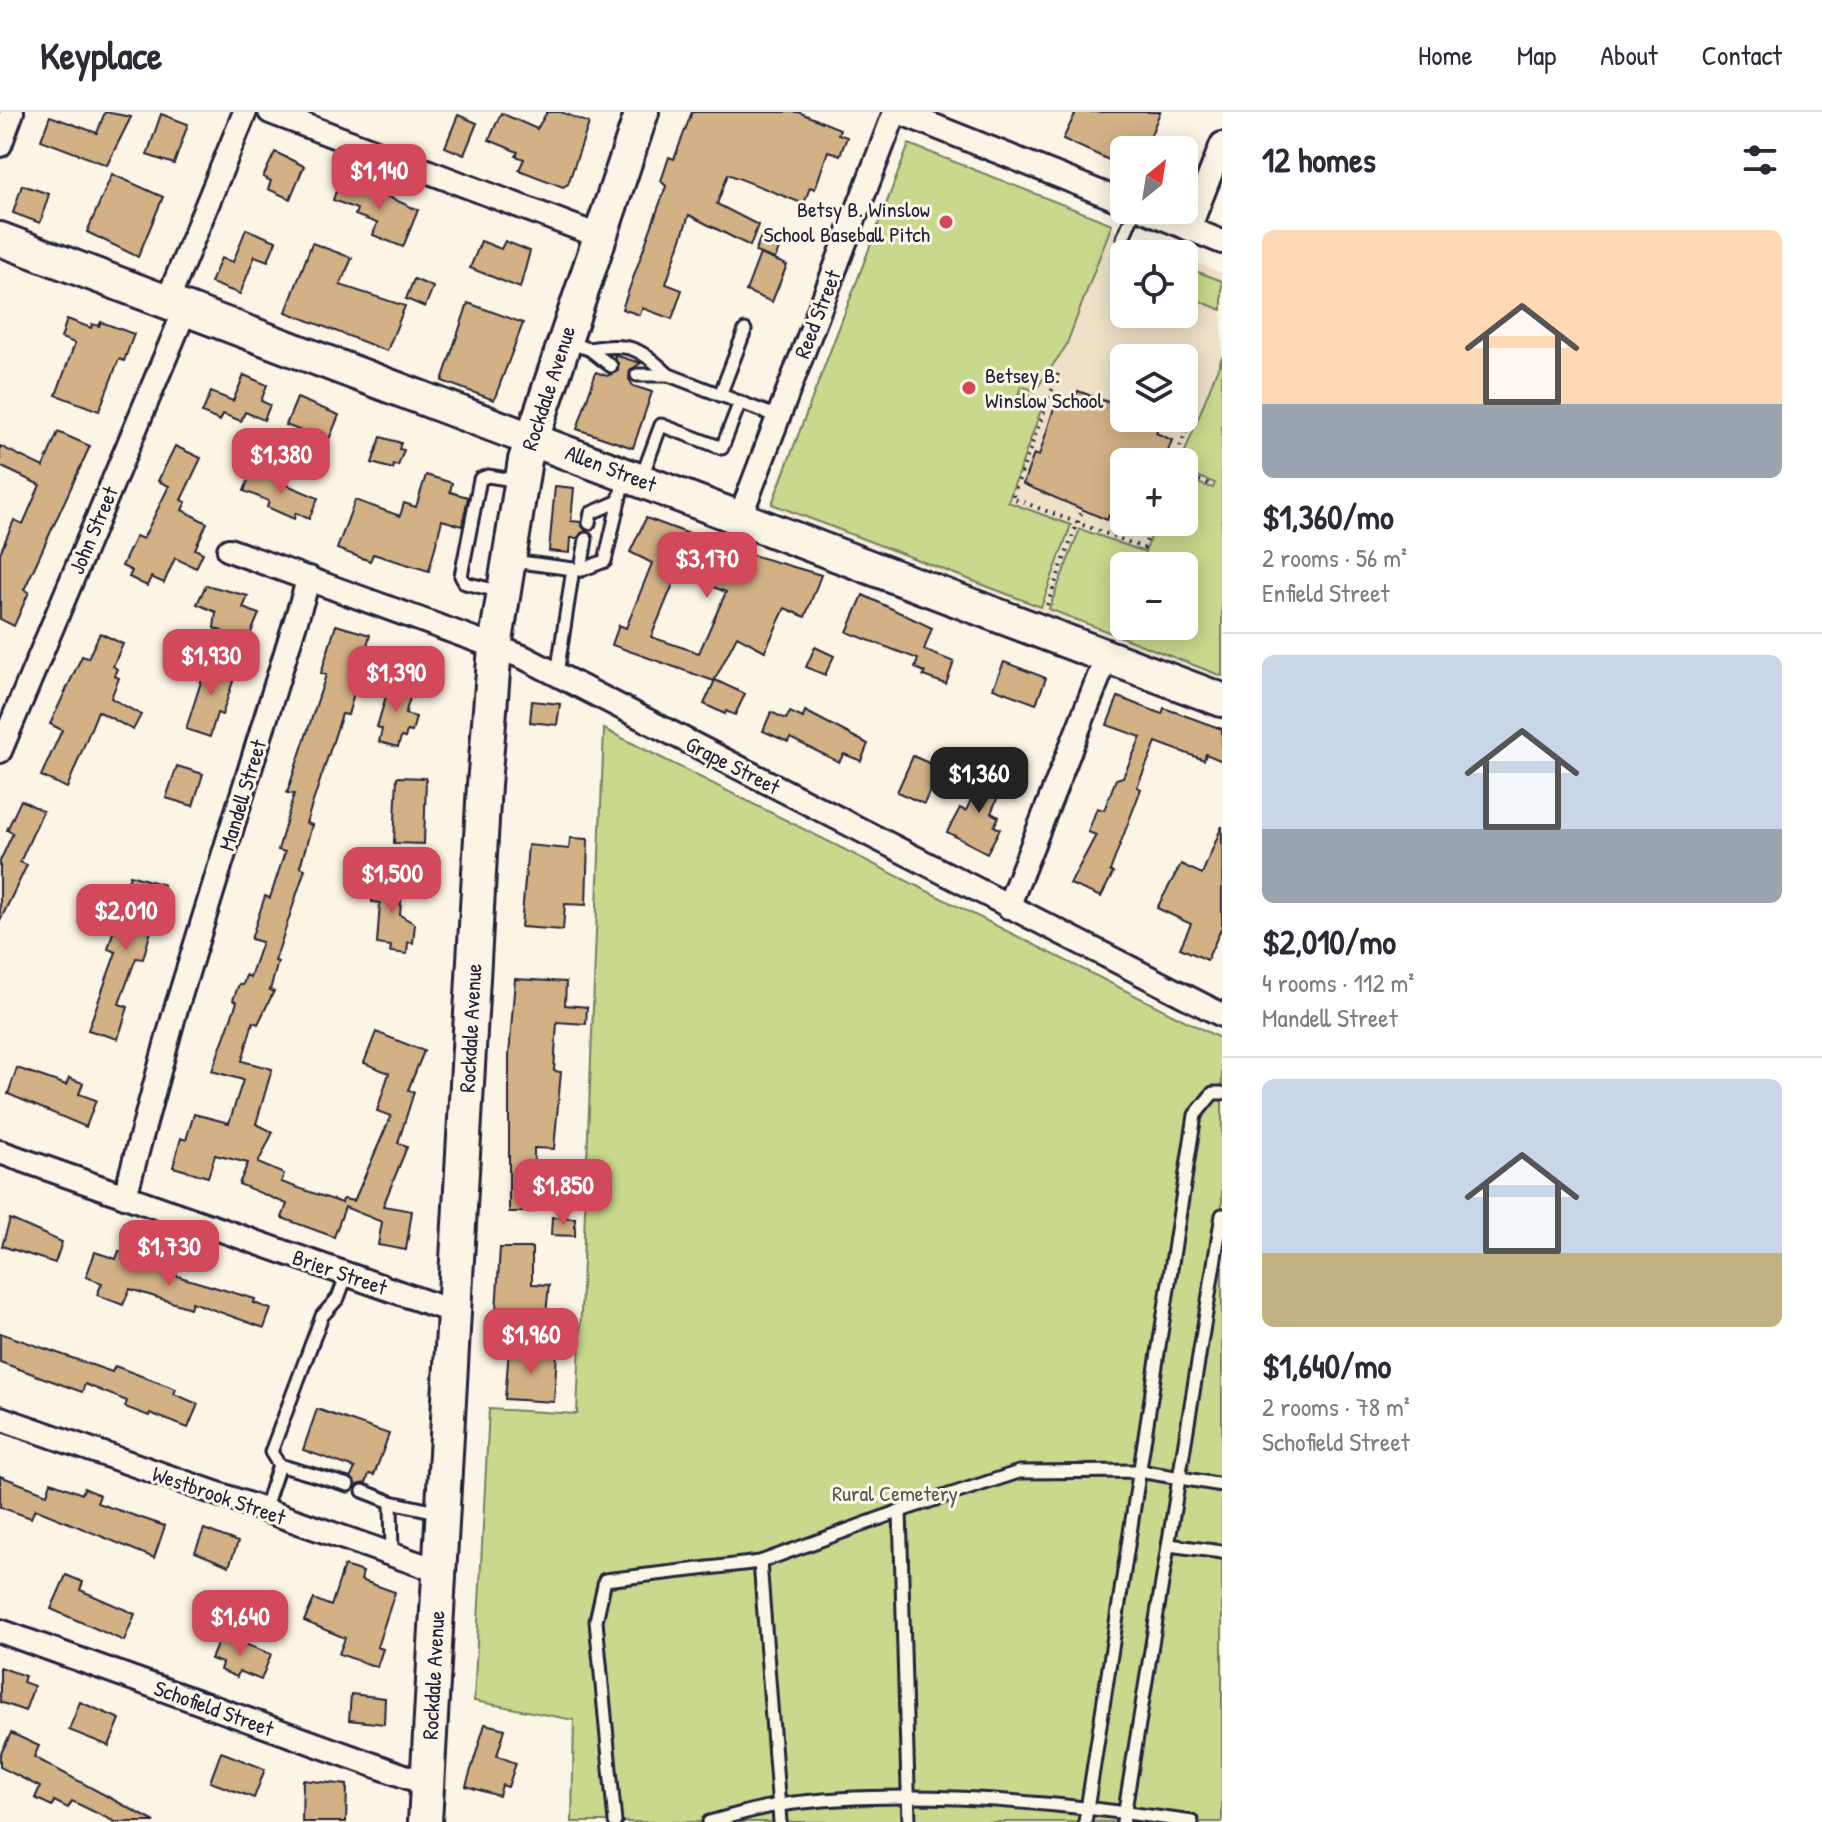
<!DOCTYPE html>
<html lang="en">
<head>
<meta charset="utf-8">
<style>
	:root { --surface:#fff; --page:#f7f7f7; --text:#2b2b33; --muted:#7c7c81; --line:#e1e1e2; --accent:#d1495b }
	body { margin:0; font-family:"Patrick Hand",sans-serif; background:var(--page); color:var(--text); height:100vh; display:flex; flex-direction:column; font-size:30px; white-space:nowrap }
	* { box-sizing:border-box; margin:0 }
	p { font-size:26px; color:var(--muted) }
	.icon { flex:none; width:44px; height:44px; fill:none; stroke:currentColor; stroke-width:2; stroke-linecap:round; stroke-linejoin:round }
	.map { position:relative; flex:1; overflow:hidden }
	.side { display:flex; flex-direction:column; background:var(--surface); width:600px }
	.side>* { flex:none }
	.needle { width:52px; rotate:30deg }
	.fabs { position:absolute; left:1110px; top:24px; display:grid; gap:16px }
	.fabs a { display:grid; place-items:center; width:88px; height:88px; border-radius:12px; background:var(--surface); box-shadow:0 4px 20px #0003; font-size:40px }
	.price { position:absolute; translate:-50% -68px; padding:0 18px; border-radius:16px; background:var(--accent); color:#fff; font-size:26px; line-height:52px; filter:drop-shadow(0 2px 4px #0008) }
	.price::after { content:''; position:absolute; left:50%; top:48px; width:24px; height:18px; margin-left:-12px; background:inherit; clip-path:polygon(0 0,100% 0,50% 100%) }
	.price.on { background:#222; color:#fff }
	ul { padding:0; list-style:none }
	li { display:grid; align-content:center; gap:16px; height:424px; padding:0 40px }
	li+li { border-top:2px solid var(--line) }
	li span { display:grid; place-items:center; height:248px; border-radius:12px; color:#555 }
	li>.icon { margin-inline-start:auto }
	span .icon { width:144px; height:144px; fill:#fffc; stroke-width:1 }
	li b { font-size:34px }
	h2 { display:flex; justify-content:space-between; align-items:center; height:96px; padding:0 40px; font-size:34px }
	header { display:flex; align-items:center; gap:48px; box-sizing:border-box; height:112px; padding:0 40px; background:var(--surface); border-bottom:2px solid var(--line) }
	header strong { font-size:38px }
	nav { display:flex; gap:44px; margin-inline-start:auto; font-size:28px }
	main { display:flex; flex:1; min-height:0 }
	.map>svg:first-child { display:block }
</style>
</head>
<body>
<header>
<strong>Keyplace</strong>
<nav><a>Home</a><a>Map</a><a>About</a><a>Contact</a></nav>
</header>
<main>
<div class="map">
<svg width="1222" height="1710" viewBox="0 0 1222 1710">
	<rect width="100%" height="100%" fill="#fcf5e5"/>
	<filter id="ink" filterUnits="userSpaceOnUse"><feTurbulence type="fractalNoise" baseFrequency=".0125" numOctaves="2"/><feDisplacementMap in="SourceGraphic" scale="16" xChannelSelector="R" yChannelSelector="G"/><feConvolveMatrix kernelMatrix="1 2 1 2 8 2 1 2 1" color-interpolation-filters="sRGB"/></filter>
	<g filter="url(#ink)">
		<path fill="#efe1c8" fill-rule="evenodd" d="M908,35l267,107h-51v60h60v-56l38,15v406l-453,-173zM1124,246h60v60h-60zM1124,350h60v60h-60zM1124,454h60v60h-60z"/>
		<g fill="#c8d88c" stroke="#757d64" stroke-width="2" fill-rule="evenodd">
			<path d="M909,32l203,80 -46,122 -31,45 -14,-5 -4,12 24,12 -33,92 63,23 -30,82 -269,-103z"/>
			<path d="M1185,155l37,14v29l-38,-15z"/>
			<path d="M1222,245v319l-173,-67 31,-80 65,23 12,-30h27v-43l29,9 2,-5 -31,-12 -3,-9zM1184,454v60h-60v-60z"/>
			<path d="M604,617l618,310v783h-650l2,-102 -100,-19 15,-292 88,5z"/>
		</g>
		<g fill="#d2b185" stroke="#22223b" stroke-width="2" fill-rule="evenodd">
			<path d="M105,0l26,5 -24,48 -66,-25 9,-24 47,17z"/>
			<path d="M547,0h14l28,11 -21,61 -5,3 -44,-17 5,-11 -8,-3 2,-4 -29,-12 12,-27 36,16z"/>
			<path d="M692,0h106l42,17 -2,5 9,3 -7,18 -12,-4 -13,38 -5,-2 -6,17 -76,-30 -11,30 41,21 -8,21 -61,-31 -23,69 16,6 -10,29 -30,-11 -2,7 -18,-6 44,-123 -5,-5 8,-24 5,2z"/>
			<path d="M1076,0h84l-15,38h-21v17l-61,-28z"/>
			<path d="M161,2l27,10 -14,40 -27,-9z"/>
			<path d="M458,3l19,8 -13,32 -19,-8z"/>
			<path d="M275,40l29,14 -14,33 -22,-10 3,-8 -8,-4z"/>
			<path d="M112,62l51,23 -25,60 -51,-25z"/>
			<path d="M339,71l36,8 43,19 -15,37 -30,-12 4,-12 -22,-8 2,-6 -24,-9z"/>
			<path d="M22,73l27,9 -9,29 -27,-10z"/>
			<path d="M246,117l30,12 -8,20 -13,-5 -15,38 -29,-11 10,-25 12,4z"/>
			<path d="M761,124l20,8 -6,15 -20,-7z"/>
			<path d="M481,129l20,8 4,-8 25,10 -10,37 -50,-20z"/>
			<path d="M312,131l40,15 -12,27 65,21 -18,45 -101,-39z"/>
			<path d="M760,142l27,11 -15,37 -26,-11z"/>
			<path d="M414,167l19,8 -8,20 -19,-8z"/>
			<path d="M468,191l55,20 -29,77 -52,-19z"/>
			<path d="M67,207l24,9 1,-4 7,2 2,-4 33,12 -10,27 -5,-2 -20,52 -43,-16 19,-52 -14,-5z"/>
			<path d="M614,243l27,8 -11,7 -1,9 4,7 19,6 -19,56 -56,-19 19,-57 11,4 11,-5z"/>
			<path d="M244,263l23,10 -6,16 9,4 -6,15 -19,-8 -4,9 -18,-7 -3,7 -18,-8 9,-21 22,9z"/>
			<path d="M1078,279l46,17v10h25l11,4 -4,11 16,7 -8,22h-40v59l-15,-6 -2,5 -84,-36 11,-30 5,2 19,-61 16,7z"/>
			<path d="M297,286l42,17 -11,27 -42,-17z"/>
			<path d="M58,320l32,14 -66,144 5,2 -15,34 -14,-7v-66l14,-33 9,4 17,-39 -40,-19v-20l43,21z"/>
			<path d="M381,325l20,6 -2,6 5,1 -6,16 -4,-1 -1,4 -21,-6z"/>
			<path d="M175,334l26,12 -20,42 5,2 -4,8 25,13 -12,26 8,4 -7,15 -21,-10 -11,25 -13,-6 -4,9 -18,-9 3,-6 -10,-5 14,-30 7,3 26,-53 -11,-5z"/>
			<path d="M252,358l66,28 -9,21 -13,-6 -2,6 -27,-12 2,-6 -25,-10z"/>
			<path d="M426,363l26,8 -2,9 18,5 -6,29 -20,-6 -13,51 -56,-17 -3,7 -33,-12 18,-49 45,16 4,-13 12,4z"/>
			<path d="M555,374l19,2 -3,33 10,1 5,9 -9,7h-6l-1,15 -21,-2z"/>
			<path d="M646,406l79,29 96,28 -16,42 -20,-9 -20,43 -28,-15 -23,45 -102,-36 7,-20 7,3 26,-65 -22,-11zM676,465l13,6 2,-5 35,14 -27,61 -48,-16z"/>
			<path d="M206,473l42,11 -5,12 16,6 -12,28 -33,-14 2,-16 -19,-8z"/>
			<path d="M863,483l69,33 -8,22 30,12 -8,22 -23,-8 2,-4 -10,-4 3,-9 -71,-27z"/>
			<path d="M336,513l34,10 -22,80 -6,-1 -36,109 6,2 -12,42 5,2 -30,92 3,1 -8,28 4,1 -16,33 -5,-2 -11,39 30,8 -16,55 17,8 -15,31 26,11 -3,8 61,21 1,-4 11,2 37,-85 -14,-5 12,-38 -25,-10 12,-31 48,19 -16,39 6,2 -16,51 9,4 -24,59 29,5 -6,39 -28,-5 4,-23 -37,-15 -11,30 -52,-19 5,-14 -48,-20 9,-21 -33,-8 -7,22 -35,-10 8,-29 5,2 8,-26 35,9 14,-43 -31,-9 25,-69 -4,-2 6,-16 4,1 3,-10 4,2 12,-35 -11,-3 14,-43 5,2 15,-46 -7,-2 16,-56 -7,-1 39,-118 -5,-2z"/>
			<path d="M100,521l23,11 -10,22 4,3 -3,7 5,2 -8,20 30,17 -8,15 -35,-19 -31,77 -26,-12 21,-46 -12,-6 32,-68 6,2z"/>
			<path d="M815,535l19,9 -9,19 -19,-8z"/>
			<path d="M208,548l29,9 -15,46 -5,-2 -7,24 -24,-8z"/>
			<path d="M1004,550l42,16 -10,26 -43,-16z"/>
			<path d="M391,567l23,6 -9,29 11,3 -4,15 -5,-1 -2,7 -4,-1 -3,10 -19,-5 3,-13 -5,-2z"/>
			<path d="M715,568l30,14 -10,21 -9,-4 -1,3 -21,-10z"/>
			<path d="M1118,585l44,17 2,-6 58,21v32l-16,-7 -2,6 -48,-18 -19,45 4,2 -31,82 3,2 -12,24 -31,-13 26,-49 -8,-3 9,-24 7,2 12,-31 7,-2 18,-40 -34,-12z"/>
			<path d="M532,589l28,3 -3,21 -27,-3z"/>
			<path d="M805,599l63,33 -7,17 -17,-7 -5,8 -49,-24 -2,4 -25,-11 8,-19 15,7 4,-7 13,6z"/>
			<path d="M913,644l27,12 -16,36 -27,-12z"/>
			<path d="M177,654l26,8 -10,32 -27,-8z"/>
			<path d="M990,661l15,7 -14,33 8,4 -5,9 6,3 -13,24 -40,-21 13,-24 6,3 16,-37 6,3z"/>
			<path d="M397,665l29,1 -2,66 -30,-1z"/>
			<path d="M21,688l22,11 -23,51 7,3 -27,56v-60l13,-28 -6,-3z"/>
			<path d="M1222,714v101l-15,33 -27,-12 11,-24 -34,-16 24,-44 21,10z"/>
			<path d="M570,726l18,1 -2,66 -21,-1 -2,26 -42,-3 7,-82 41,4z"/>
			<path d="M130,763l34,10 -21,74 -7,-1 -17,46 9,3 -10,32 -30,-9 28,-78 -8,-3z"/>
			<path d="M374,765l29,2 -3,36 15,9 -2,19 -5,-1 -1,12 -17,-2 1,-6 -14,-2 3,-41 -8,-1z"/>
			<path d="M515,867l51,3 -1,23 22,2 -1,17 -29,-2 -3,49 7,1 -7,77 -20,-1v64h-25v-156z"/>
			<path d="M17,956l49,17 3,-7 14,5 -4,11 17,6 -10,27 -78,-33z"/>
			<path d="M552,1105l23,1v18l-24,-1z"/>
			<path d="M10,1107l52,23 -7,21 -53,-17z"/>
			<path d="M500,1136h32v36l17,1 -3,29 -50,-3z"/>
			<path d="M119,1139l61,26 75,22 -1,4 17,6 -7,19 -72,-26 -2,6 -60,-19 -7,16 -26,-10 5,-12 -16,-6 9,-25 21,7z"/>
			<path d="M0,1221l112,39 3,-6 61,23 -2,5 24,10 -10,24 -38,-15 -1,3 -24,-9 2,-6 -42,-17 -3,8 -82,-30z"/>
			<path d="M509,1237l48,3 -3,50 -49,-3z"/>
			<path d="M317,1297l72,25 -15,41 -5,-1 -3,9 -10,3 -5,-9 4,-9 -52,-18z"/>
			<path d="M0,1364l47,18 4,-12 31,12 2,-6 16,7 -3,8 68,23 -11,32 -119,-49 -4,9 -31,-11z"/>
			<path d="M204,1417l34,13 -9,24 -34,-14z"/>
			<path d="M344,1454l19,6 -2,8 34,12 -18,55 6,2 -6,18 -38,-13 6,-16 -41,-17 10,-22 17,7z"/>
			<path d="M66,1463l17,7 -3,8 55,24 -11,27 -73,-32z"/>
			<path d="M221,1523l50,19 -10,26 -22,-9 -2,6 -17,-7 2,-7 -11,-4z"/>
			<path d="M0,1555l25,9 -2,6 11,4 -9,25 -25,-9z"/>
			<path d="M351,1582l34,4 -1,26 -35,-4z"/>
			<path d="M80,1590l40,17 -11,27 -40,-16z"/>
			<path d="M485,1612l20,5 -8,27 19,7 -8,24 -6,-2 -3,11 -33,-10z"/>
			<path d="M11,1621l28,13 -5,11 121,65h-40l-43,-21 -4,7 -14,-7 -2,5 -17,-8 5,-11 -40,-20v-12z"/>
			<path d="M221,1640l44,17 -11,29 -44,-16z"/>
			<path d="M303,1668l44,5 -1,37h-44z"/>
		</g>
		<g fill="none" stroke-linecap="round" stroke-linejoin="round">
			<defs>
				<g id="lane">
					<path d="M1123,126l12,-28"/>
					<path d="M566,230l23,7 22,17"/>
					<path d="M589,237c40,-7 51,-1 80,26"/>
					<path d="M637,263h32l109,42"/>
					<path d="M720,283l25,-65"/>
					<path d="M641,367l20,-54 61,23 18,-46"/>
					<path d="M589,411l2,-10 28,-12"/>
					<path d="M512,449l69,9 24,-9 19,-82"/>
					<path d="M581,458l5,-31"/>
					<path d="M502,480l-37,-9 -4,-7 19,-97 8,-3 32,5"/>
					<path d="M557,562l16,-105"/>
					<path d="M279,1353l69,20"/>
					<path d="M363,1379l28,11 1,53"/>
					<path d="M391,1390l50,11"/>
					<path d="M264,1398l15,-45 -8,-13 51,-136 16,-18 9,-24"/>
					<path d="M900,1399l9,311"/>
					<path d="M1169,1433l53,7"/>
					<path d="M760,1450l20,260"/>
					<path d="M615,1710l-19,-201 9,-41 155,-18 140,-51 119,-39 120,-1 83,14"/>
					<path d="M709,1710c24,-6 47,-14 71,-17 126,-18 286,-2 412,17"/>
					<path d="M1085,1710l110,-707 18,-22h9"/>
					<path d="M1123,1710l99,-607"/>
				</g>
				<g id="street">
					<path d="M270,0l329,124"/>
					<path d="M899,0l225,90"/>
					<path d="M0,33l12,-33"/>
					<path d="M1144,98l78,32"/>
					<path d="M1189,117l33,-85"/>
					<path d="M167,190l78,-190"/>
					<path d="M740,405l155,-405"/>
					<path d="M229,438l294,107 699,358"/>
					<path d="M0,639l185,-441"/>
					<path d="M1008,795l99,-251"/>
					<path d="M0,1040l454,160"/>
					<path d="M125,1084l50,-184 134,-434"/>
					<path d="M0,1306l439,153"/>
					<path d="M0,1519l427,153"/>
				</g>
				<g id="secondary">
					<path d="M0,127l1222,461"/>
					<path d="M425,1710l59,-1037 11,-138 30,-187 117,-348"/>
				</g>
			</defs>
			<use href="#lane" stroke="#22223b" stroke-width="17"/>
			<use href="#street" stroke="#22223b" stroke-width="28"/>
			<use href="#secondary" stroke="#22223b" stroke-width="38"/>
			<g stroke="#22223b" stroke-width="4" stroke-dasharray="2 6" stroke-linecap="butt">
				<path d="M1058,262l-46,124 132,50 9,-26"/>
				<path d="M1021,280l26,12"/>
				<path d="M1175,350l12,-34"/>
				<path d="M1184,363l28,10"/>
				<path d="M1047,493l35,-94"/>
			</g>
			<use href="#lane" stroke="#fcf5e5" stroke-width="11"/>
			<use href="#street" stroke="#fcf5e5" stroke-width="22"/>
			<use href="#secondary" stroke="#fcf5e5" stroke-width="32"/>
		</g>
	</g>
	<g fill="#d1495b" stroke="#fcf5e5" stroke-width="3">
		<circle cx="946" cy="110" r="8"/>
		<circle cx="969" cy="276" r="8"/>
	</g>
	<g text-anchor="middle" stroke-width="6" stroke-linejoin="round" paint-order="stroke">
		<g font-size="22" fill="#22223b" stroke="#fcf5e5" text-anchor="end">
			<text x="930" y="105">Betsy B. Winslow<tspan x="930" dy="25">School Baseball Pitch</tspan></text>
			<text x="985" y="271" text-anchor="start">Betsey B.<tspan x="985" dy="25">Winslow School</tspan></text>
		</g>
		<g font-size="22" fill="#22223b" stroke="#fcf5e5">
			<text transform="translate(817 202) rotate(-69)" y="8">Reed Street</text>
			<text transform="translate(548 276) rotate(-72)" y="8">Rockdale Avenue</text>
			<text transform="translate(611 356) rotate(21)" y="8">Allen Street</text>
			<text transform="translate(93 418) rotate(-67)" y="8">John Street</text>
			<text transform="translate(733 653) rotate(27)" y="8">Grape Street</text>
			<text transform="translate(242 683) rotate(-73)" y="8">Mandell Street</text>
			<text transform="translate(470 916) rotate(-87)" y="8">Rockdale Avenue</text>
			<text transform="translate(340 1160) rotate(19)" y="8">Brier Street</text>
			<text transform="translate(219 1383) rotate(19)" y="8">Westbrook Street</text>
			<text transform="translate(433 1563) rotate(-87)" y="8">Rockdale Avenue</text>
			<text transform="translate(214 1596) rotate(20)" y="8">Schofield Street</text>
		</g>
		<g font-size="22" fill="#545953" stroke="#fcf5e5">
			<text x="895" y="1389">Rural Cemetery</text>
		</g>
	</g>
</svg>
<div class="fabs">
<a><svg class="needle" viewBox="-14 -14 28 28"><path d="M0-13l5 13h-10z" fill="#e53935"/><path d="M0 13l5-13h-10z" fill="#7c7c81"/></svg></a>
<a><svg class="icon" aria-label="locate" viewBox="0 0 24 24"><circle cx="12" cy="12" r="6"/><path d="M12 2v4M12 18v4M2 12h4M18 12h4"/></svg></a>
<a><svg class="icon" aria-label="layers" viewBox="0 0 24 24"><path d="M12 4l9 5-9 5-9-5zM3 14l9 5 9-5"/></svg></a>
<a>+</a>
<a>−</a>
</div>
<b class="price" style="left:379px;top:100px">$1,140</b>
<b class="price" style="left:281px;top:384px">$1,380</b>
<b class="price" style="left:707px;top:488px">$3,170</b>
<b class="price" style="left:211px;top:585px">$1,930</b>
<b class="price" style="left:396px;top:602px">$1,390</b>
<b class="price on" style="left:979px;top:703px">$1,360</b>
<b class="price" style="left:392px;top:803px">$1,500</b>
<b class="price" style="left:126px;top:840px">$2,010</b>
<b class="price" style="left:563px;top:1115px">$1,850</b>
<b class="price" style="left:169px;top:1176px">$1,730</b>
<b class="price" style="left:531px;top:1264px">$1,960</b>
<b class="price" style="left:240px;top:1546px">$1,640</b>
</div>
<section class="side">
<h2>12 homes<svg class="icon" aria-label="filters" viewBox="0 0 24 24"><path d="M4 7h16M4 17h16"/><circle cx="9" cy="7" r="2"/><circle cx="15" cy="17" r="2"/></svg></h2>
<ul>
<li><span style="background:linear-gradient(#ffd9b3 70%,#9aa5b1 0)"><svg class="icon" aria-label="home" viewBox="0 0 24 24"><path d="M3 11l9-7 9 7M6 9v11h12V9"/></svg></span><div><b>$1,360/mo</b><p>2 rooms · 56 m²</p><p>Enfield Street</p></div></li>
<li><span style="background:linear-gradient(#c9d6e8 70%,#9aa5b1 0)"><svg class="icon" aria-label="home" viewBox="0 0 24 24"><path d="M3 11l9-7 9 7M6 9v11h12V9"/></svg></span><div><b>$2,010/mo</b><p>4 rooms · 112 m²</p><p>Mandell Street</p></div></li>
<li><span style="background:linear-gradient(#c9d6e8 70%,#c2b280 0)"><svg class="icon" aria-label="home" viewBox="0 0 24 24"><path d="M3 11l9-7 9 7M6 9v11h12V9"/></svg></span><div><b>$1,640/mo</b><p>2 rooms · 78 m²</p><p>Schofield Street</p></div></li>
</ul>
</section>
</main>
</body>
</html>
